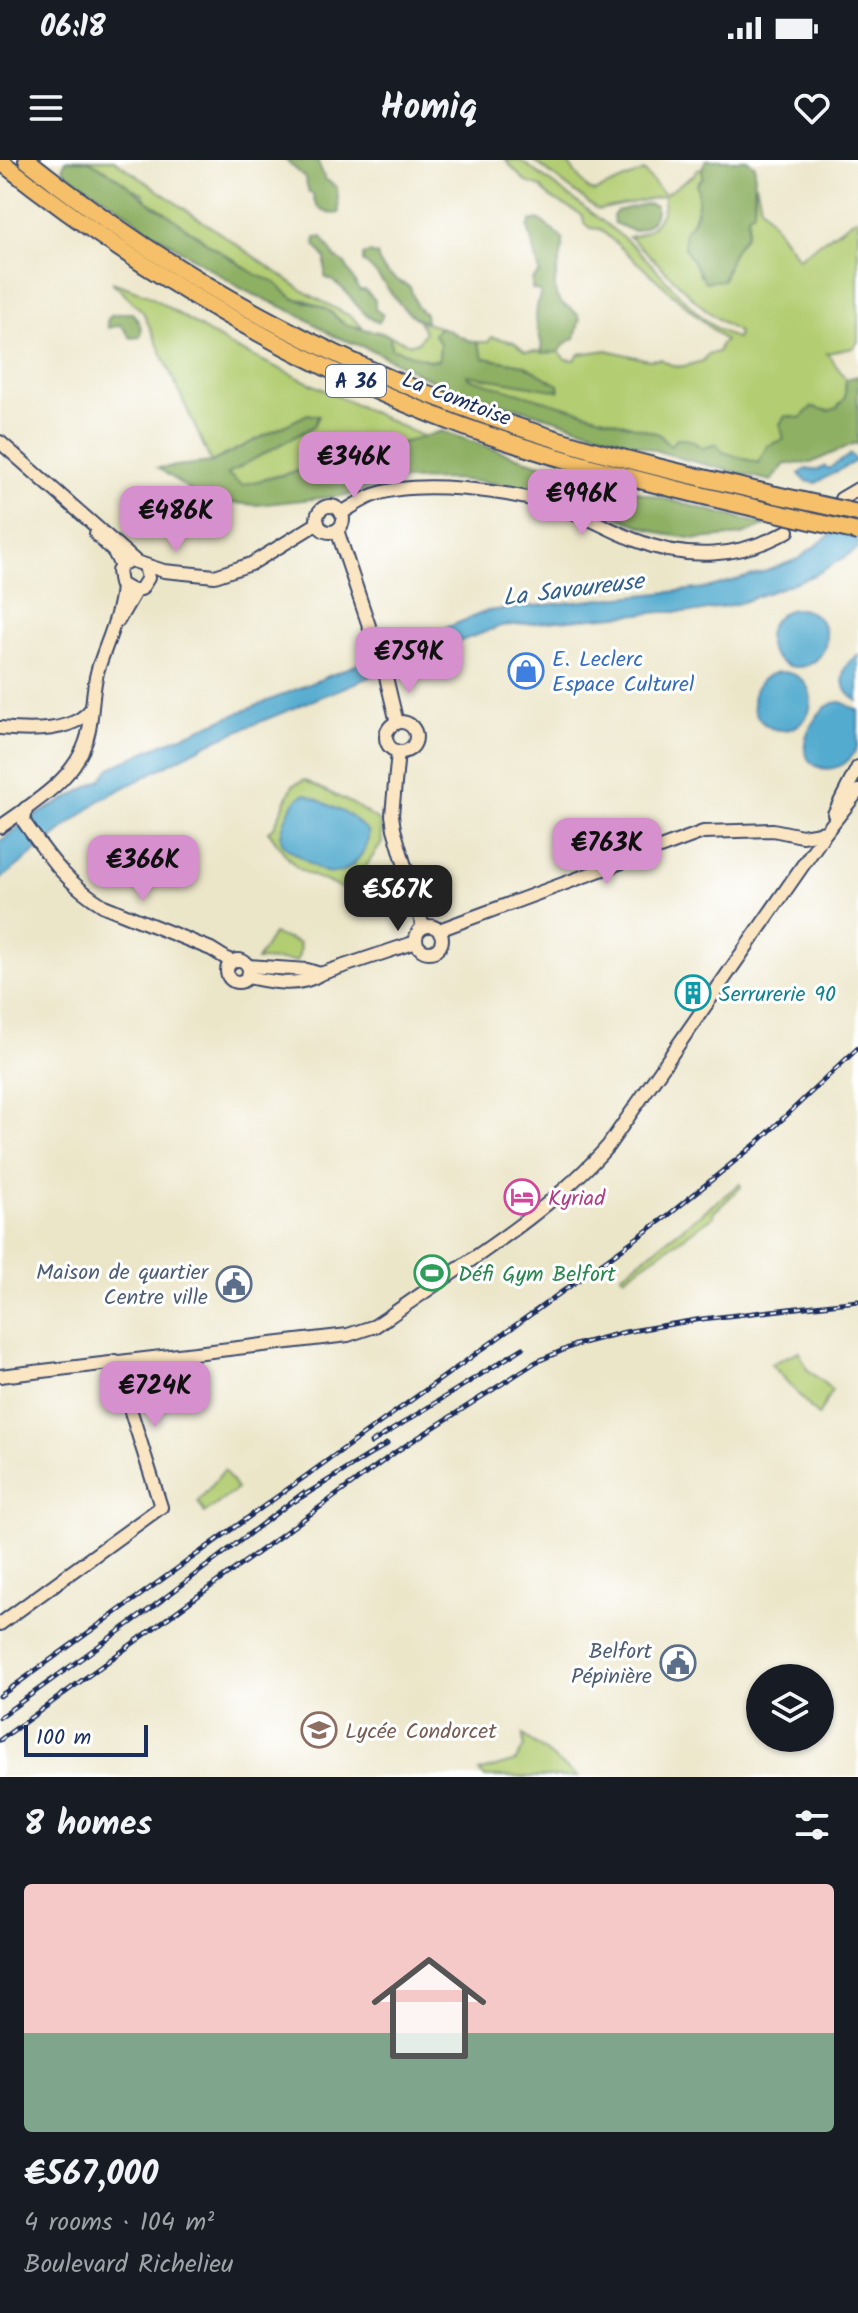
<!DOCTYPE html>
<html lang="en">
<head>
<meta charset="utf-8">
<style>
	:root { --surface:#171b24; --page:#242831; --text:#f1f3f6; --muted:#9ea1a6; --line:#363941; --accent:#d690ce }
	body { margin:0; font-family:Kalam,sans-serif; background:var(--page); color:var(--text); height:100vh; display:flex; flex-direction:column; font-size:30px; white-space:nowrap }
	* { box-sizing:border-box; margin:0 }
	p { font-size:26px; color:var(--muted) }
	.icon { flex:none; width:44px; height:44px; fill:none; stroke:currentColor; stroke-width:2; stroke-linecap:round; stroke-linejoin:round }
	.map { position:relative; height:1617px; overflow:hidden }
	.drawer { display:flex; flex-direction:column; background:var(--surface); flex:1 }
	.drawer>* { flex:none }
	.fabs { position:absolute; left:746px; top:1504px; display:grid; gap:16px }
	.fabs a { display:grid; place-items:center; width:88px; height:88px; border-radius:50%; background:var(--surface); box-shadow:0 2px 6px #0004; font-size:40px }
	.scale { position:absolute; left:24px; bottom:20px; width:124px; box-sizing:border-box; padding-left:8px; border:4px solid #1b2f5e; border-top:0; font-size:22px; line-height:28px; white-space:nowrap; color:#1b2f5e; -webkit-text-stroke:6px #fff; paint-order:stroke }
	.price { position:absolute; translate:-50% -68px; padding:0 18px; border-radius:16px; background:var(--accent); color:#111; font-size:26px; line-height:52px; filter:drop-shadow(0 2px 4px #0008) }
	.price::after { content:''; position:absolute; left:50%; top:48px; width:24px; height:18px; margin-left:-12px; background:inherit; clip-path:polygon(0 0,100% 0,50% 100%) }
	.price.on { background:#222; color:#fff }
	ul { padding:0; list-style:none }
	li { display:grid; align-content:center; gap:16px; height:424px; padding:0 24px }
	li+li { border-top:2px solid var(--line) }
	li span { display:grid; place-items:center; height:248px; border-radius:8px; color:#555 }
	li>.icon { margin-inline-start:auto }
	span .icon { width:144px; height:144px; fill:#fffc; stroke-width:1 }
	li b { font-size:34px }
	h2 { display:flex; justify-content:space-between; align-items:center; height:96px; padding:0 24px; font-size:34px }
	.status { display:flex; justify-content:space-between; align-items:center; height:56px; padding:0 40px; background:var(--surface); direction:ltr }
	.status svg { height:22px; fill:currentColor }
	header { display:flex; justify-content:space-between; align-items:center; height:104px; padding:0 24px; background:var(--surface); font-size:36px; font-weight:700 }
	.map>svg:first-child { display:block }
</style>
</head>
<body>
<div class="status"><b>06:18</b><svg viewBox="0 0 49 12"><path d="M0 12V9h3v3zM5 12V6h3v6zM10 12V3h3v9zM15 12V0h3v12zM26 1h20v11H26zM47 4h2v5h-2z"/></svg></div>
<header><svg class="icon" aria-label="menu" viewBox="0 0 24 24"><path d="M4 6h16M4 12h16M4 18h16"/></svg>Homiq<svg class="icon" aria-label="heart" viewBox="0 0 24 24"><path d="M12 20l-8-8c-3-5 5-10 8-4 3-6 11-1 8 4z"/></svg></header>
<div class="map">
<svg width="858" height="1617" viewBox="0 0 858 1617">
	<rect width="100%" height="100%" fill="#fff"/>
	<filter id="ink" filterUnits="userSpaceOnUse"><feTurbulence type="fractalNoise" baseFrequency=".0125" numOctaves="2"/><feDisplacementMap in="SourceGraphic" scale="16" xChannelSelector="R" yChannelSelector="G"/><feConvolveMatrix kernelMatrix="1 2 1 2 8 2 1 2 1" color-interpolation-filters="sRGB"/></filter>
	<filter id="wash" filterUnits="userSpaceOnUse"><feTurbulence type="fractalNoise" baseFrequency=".006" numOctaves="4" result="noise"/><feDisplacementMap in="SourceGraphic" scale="32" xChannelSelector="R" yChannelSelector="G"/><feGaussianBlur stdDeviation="1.8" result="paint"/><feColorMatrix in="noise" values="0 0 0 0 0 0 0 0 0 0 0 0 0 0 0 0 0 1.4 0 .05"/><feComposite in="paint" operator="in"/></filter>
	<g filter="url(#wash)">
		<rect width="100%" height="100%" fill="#ece6c9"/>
		<g fill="#b3cd72" stroke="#677e68" stroke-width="2">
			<path d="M85,0h29l194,134 44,23 11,11 -17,-3 -15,-13 -25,-12 -10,-1 -54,-32 -6,-7 -19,-8 -20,-18 -10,-4 -20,-17 -21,-13 -3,-6 -20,-10 -17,-15z"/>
			<path d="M505,0h15c38,28 76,55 112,85 28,24 71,85 105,93l1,-6c-43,-24 -71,-64 -109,-95 21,-3 37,-20 35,-41l-66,14 -65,-50h32l23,29 6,3 50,-21 20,24 30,-20 4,-6h4l1,7 -6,8 3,14 -16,49 9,12 7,17 23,4c4,-11 7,-24 14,-33 9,-12 12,-15 11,-31l6,-6 2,-27 5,23 37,52 60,-41v125l-5,6 -26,5 19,26 -1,18 -7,11 -9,3 -17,-4 -12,11 -20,6 4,15 -17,7 -9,18 -55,-16 -13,-8 -20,6 -202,-68 -2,-4 92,11 -34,-20 -40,-7 -7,-16h11l4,-5 22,5 11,9 34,1 6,7 10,1 4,-6 28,-4 41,10 13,-1c18,13 24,6 42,2l4,-6 11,-3 2,-7 5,-4 -125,-112 -9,-1 -7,-5 -1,-7c-13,-11 -33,-13 -42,-29l-15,-5z"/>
			<path d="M112,122l34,12 85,52 193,91 -182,48 -16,-12 88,-47 -6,-12 -97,48 -68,-150z"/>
			<path d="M419,161l20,6 -5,8 6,8 -1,16 -8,2 -40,-13 -1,-12 20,8 8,-2 7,-10z"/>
			<path d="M304,620l49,24 27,18 2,21 -34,49c-15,-10 -31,-12 -47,-22 -13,-8 -23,-27 -33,-39l6,-4 19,-42z"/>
			<path d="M273,774l26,9 1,7 -3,11 -40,-1z"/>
			<path d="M740,1024l1,3 -28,26 1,3 -90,62 -3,-3z"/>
			<path d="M799,1191l8,18 25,21 -14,26 -47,-52z"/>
			<path d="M224,1310l13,19 -32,24 -7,-11z"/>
			<path d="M523,1575l55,42h-93l-6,-5 37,-11 8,-15z"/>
		</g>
		<g fill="#8eb064" stroke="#547061" stroke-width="2">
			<path d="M66,0c6,0 14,0 19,0 19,5 49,30 64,43 7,5 15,7 21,13 27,21 56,40 85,58 5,4 12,4 16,6 9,5 15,15 24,19 10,3 19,4 29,9 9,5 16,15 25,18 13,4 28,4 41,10l1,12 39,13 9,-1 1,-17 -6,-8 5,-8c14,3 23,14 38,15l7,16 40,7 34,20 1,6 -92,-16 1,3 191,56 11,12 7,-8 13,2 13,8 14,-4 6,8 35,11 9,-17 17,-7 -4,-15 5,-8 15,2 12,-11 17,4 8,-3 8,-11 1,-18 12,-3v69l-3,-2 -44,20 -26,1 -14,17 -84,-21 -250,-77 -63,-32 -42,-16 -32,-20 -56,-25 -101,-64c-23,-21 -52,-35 -78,-54l-2,-5z"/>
			<path d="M286,0h31l8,19 12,8 2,26c-13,3 -26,-7 -26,-19l-4,-1 -4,-15z"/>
			<path d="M706,0h41l8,6 -1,45 -6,5c1,16 -2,19 -11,31 -7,9 -10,22 -14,33l-18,2 -21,-35v-16c14,-10 16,-31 13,-47l6,-7 -1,-8z"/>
			<path d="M646,44l10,2c1,15 -11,22 -23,25l-19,-8 -1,-7 4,-5z"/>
			<path d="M540,60l23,19c2,20 -17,46 -3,63 7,7 12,4 20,16l-5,20 -9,5 -7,9 -17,1c1,-10 -3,-17 -5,-27 -2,-11 0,-23 4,-34l-9,-3v-9l8,-7 -12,-46 3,-6z"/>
			<path d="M322,77l13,20 10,7 14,26h6l10,10v9l8,6 -4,7c-24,-8 -26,-33 -54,-45v-19l-10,-13 1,-7z"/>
			<path d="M369,93l8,2c3,17 18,24 33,32l7,20 8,7 1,8c-26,-5 -41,-46 -63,-60v-7z"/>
			<path d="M124,153h8c7,7 11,14 8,24l-9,1 -10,-13 -13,3 -1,-7 4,-6z"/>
			<path d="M308,254l11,2 -5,10 -87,48 15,11 110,-27 90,-27 75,26 90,27 159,41 -24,10 -45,4 -34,-5 -99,-37 -63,-13 -48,-5 -53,1 -51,15 -93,10 -22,-2 -18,5 -58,-40 54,-6z"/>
		</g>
		<g fill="#52abcf" stroke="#366d96" stroke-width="2">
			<path d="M851,294l5,7 -40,22 -10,-2 -7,-7 7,-5 12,1 7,-4 3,3z"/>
			<path d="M858,354v35l-43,26 -75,28 -42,9h-36l-161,14 -83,31 -207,85 -111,58 -100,80v-39l36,-26 65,-35 9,-12 43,-20 334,-137 220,-23 54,-15 37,-14z"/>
			<circle cx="797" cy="478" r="29"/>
			<path d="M858,495v46c-20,-12 -20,-34 0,-46z"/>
			<circle cx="782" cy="541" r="29"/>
			<path d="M841,542l17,8c0,10 0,27 -1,37 -16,40 -77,21 -41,-29 7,-10 13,-15 25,-16z"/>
			<path d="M306,634l43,21 19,16c3,17 -17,43 -36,42 -11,0 -19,-8 -28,-14 -21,-14 -30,-13 -17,-43 4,-9 9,-19 19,-22z"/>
		</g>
	</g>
	<g filter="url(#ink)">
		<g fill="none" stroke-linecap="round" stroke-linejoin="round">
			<defs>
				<g id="secondary">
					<path d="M0,282l134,118"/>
					<path d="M841,339l17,-10"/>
					<circle cx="330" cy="359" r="13"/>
					<path d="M341,353c11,-6 22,-14 33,-18 44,-16 131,-4 176,9 30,8 57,25 85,36 52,21 105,18 153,-9"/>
					<path d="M337,370l49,147 11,46"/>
					<path d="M96,374l18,18 7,14"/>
					<path d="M145,406l3,12 -7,11 -9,2 -12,-7 -2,-13 5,-7 7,-4 34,11 51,5 36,-12 67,-41"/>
					<path d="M118,461l18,-31"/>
					<circle cx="401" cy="577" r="15"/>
					<path d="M0,568c27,3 73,5 91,-19"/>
					<path d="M398,592l-6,63 2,14 29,98"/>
					<path d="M26,648l-2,14c25,35 42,61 80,84l107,43 21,13"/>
					<path d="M834,654l24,-47"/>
					<path d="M0,667c36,-26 80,-50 89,-97 4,-20 3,-41 9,-61 9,-28 22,-53 24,-83"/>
					<circle cx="429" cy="779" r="13"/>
					<path d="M439,770l264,-98 70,-2 29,6 24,-4"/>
					<circle cx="238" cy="811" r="11"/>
					<path d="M248,806l59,4 13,4"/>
					<path d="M248,817c24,5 51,11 72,-3l96,-32"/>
					<path d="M0,1216l348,-41 27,-9 15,-10c73,-52 158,-102 218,-170l218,-314 32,-41"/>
					<path d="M0,1464l161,-117 -46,-146"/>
				</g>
				<g id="highway">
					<path d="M27,0c156,126 340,222 532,280 71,22 144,38 217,55"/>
					<path d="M0,1c140,111 294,202 462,265 96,35 194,59 293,82"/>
				</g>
			</defs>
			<use href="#secondary" stroke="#3a4a6e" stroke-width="16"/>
			<use href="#highway" stroke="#3a4a6e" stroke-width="20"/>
			<use href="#secondary" stroke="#fbe6c4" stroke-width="12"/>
			<use href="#highway" stroke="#f6c06b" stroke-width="16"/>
			<defs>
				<g id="rail">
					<path d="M371,1283l152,-95"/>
					<path d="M295,1341l92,-57"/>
					<path d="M0,1536l666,-479 91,-74 101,-95"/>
					<path d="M0,1557l150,-108 153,-116"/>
					<path d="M0,1580l397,-289 139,-89 39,-17 50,-13 77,-13 156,-18"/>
				</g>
			</defs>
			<use href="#rail" stroke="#1b2f5e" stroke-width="5"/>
			<use href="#rail" stroke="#fff" stroke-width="2" stroke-dasharray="6" stroke-linecap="butt"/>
			<defs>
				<g id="highway-bridge">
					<path d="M776,335l82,18"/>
					<path d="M755,348l103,24"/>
				</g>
			</defs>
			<use href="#highway-bridge" stroke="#3a4a6e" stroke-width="20" stroke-linecap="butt"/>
			<use href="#highway-bridge" stroke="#f6c06b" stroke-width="16"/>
		</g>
	</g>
	<defs>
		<symbol id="shop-ring" viewBox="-11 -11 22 22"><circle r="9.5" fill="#fff" stroke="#3f7fe0" stroke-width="1.5"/><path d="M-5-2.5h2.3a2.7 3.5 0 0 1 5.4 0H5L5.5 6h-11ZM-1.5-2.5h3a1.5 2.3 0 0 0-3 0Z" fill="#3f7fe0"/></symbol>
		<symbol id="building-ring" viewBox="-11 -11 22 22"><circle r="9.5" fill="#fff" stroke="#0f9aa8" stroke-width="1.5"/><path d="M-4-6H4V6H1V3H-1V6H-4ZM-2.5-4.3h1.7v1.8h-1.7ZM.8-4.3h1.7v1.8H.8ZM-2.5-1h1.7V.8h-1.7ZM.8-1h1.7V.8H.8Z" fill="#0f9aa8"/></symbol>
		<symbol id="hotel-ring" viewBox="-11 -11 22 22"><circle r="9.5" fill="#fff" stroke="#d1479c" stroke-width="1.5"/><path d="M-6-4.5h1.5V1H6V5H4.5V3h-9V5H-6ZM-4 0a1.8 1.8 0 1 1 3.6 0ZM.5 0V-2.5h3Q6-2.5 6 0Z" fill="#d1479c"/></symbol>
		<symbol id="stadium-ring" viewBox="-11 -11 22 22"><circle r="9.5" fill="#fff" stroke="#2e9e5b" stroke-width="1.5"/><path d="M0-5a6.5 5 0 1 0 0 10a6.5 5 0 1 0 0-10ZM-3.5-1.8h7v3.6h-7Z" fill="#2e9e5b"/></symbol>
		<symbol id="civic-ring" viewBox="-11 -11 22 22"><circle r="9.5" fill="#fff" stroke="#5c6f8a" stroke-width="1.5"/><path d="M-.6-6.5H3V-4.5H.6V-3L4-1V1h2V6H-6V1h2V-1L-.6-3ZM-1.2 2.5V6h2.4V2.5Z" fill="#5c6f8a"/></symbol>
		<symbol id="school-ring" viewBox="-11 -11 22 22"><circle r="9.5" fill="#fff" stroke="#8d6e63" stroke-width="1.5"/><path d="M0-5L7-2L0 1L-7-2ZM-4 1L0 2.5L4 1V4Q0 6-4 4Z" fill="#8d6e63"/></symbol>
	</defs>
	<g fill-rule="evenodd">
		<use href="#shop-ring" x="506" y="491" width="40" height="40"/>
		<use href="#building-ring" x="673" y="813" width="40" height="40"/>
		<use href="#hotel-ring" x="502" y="1017" width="40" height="40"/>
		<use href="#stadium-ring" x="412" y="1093" width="40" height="40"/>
		<use href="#civic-ring" x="214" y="1104" width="40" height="40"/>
		<use href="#civic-ring" x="658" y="1483" width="40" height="40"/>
		<use href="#school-ring" x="299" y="1550" width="40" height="40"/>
	</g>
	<g text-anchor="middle" stroke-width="6" stroke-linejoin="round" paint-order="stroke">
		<rect fill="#fff" stroke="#5f6d8e" stroke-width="2" x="326" y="205" width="60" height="32" rx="6"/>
		<g font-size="20" font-weight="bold" fill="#1b2f5e">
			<text x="356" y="228">A 36</text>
		</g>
		<g font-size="22" fill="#1b2f5e" stroke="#fff">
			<text transform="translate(457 238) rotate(21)" y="8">La Comtoise</text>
		</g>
		<g font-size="22" fill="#366cbe" stroke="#fff" text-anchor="start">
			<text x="552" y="506">E. Leclerc<tspan x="552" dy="25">Espace Culturel</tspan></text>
		</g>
		<g font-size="22" fill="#0d838f" stroke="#fff" text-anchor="start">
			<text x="719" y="841">Serrurerie 90</text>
		</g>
		<g font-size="22" fill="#b23c85" stroke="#fff" text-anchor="start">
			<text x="548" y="1045">Kyriad</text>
		</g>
		<g font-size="22" fill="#4e5e75" stroke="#fff" text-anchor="end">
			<text x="208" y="1119">Maison de quartier<tspan x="208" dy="25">Centre ville</tspan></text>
			<text x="652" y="1498">Belfort<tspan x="652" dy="25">Pépinière</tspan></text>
		</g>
		<g font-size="22" fill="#27864d" stroke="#fff" text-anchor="start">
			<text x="458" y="1121">Défi Gym Belfort</text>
		</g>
		<g font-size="22" fill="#785e54" stroke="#fff" text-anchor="start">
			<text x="345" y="1578">Lycée Condorcet</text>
		</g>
		<g font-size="24" font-style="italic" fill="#31618b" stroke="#fff">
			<text transform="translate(573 429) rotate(-7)" y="8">La Savoureuse</text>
		</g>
	</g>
</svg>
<div class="fabs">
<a><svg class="icon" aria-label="layers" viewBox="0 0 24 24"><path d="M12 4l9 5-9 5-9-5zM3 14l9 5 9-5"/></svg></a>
</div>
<div class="scale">100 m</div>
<b class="price" style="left:354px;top:340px">€346K</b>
<b class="price" style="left:582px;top:377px">€996K</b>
<b class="price" style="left:176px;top:394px">€486K</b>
<b class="price" style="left:409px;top:535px">€759K</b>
<b class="price" style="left:607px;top:726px">€763K</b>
<b class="price" style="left:143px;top:743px">€366K</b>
<b class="price on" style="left:398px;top:773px">€567K</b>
<b class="price" style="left:155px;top:1269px">€724K</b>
</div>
<section class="drawer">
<h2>8 homes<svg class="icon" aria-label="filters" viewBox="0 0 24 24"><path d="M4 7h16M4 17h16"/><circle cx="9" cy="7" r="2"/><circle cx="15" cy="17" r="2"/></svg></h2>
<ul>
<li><span style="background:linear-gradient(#f6c9c9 60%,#7fa58c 0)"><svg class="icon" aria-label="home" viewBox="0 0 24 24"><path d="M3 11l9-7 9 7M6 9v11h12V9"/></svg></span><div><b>€567,000</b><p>4 rooms · 104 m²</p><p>Boulevard Richelieu</p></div></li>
</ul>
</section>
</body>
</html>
